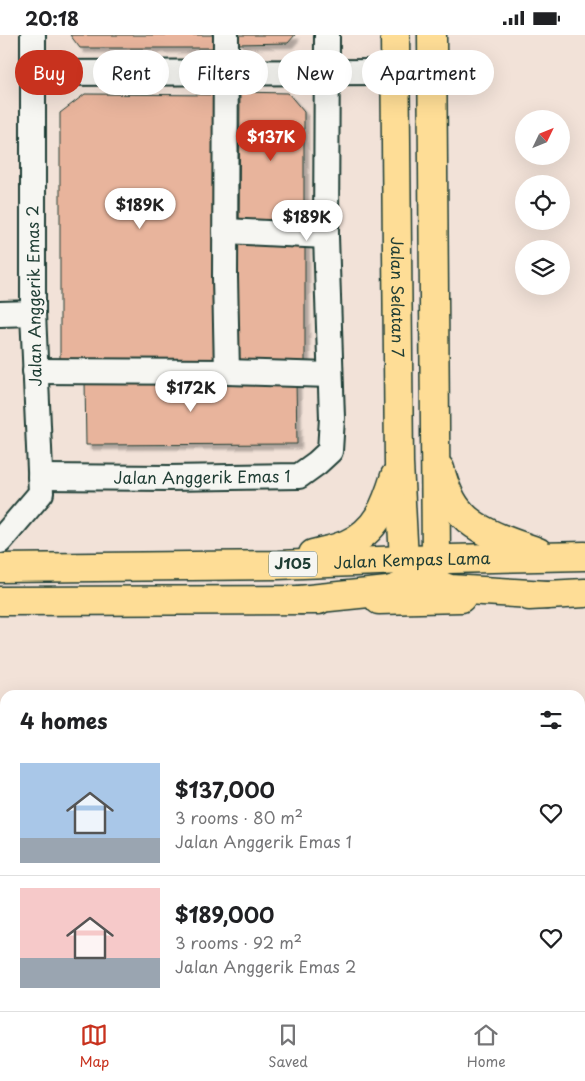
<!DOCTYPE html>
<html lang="en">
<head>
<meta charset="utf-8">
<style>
	:root { --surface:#fff; --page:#f2f2f2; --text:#202124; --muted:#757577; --line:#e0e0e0; --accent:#c8321e }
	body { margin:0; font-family:"Playpen Sans",sans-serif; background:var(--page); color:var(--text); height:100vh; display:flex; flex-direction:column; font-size:19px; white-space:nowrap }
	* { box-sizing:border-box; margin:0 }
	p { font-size:16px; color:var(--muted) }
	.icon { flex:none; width:28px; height:28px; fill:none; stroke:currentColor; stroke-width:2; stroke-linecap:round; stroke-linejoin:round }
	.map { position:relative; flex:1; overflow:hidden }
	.details { position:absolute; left:0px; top:655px; width:585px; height:321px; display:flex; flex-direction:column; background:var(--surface); border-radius:15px 15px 0 0; box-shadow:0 5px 20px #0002 }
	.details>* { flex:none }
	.guide { position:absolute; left:15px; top:15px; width:555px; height:45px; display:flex; gap:10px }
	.needle { width:32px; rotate:47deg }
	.buttons { position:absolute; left:515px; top:75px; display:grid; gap:10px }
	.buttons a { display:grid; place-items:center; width:55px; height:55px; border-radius:50%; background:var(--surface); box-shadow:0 5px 20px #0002; font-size:25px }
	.price { position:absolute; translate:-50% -42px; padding:0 11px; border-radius:18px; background:#fff; color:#222; font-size:16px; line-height:32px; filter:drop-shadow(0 1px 2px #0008) }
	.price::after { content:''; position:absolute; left:50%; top:30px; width:15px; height:11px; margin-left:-8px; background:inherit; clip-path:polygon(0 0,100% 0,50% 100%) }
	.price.current { background:var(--accent); color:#fff }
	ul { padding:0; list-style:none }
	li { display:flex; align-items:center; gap:15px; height:125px; padding:0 20px }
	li+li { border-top:1px solid var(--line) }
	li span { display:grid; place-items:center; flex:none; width:140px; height:100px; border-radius:0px; color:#555 }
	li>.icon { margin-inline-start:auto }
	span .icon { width:60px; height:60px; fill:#fffc; stroke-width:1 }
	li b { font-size:21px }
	h2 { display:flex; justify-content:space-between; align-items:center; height:60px; padding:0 20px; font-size:21px }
	.chip { padding:0 18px; border-radius:22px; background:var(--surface); box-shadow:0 5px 20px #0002; font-size:18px; line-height:45px }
	.chip.current { background:var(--accent); color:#fff }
	.status { display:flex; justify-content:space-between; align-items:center; height:35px; padding:0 25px; background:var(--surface); direction:ltr }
	.status svg { height:14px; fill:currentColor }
	.menu { display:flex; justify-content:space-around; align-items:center; height:70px; border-top:1px solid var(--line); background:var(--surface); font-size:14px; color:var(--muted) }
	.menu a { display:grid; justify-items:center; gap:2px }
	.menu .current { color:var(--accent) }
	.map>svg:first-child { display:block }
</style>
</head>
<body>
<div class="status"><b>20:18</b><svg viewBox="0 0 49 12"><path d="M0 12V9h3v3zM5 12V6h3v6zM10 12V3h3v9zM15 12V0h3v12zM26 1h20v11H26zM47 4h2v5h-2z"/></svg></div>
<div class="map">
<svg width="585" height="976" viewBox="0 0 585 976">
	<defs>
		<filter id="shadow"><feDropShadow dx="4.5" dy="4.5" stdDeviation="1" flood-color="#0004"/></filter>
	</defs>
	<rect width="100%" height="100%" fill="#f2e2d8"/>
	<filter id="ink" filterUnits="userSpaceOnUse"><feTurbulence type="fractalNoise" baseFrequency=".02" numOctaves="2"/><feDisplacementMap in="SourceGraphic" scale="10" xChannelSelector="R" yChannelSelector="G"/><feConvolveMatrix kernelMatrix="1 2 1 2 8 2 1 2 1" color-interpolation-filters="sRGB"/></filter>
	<g filter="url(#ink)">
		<g fill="#e8b49c" stroke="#1f3d34" filter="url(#shadow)">
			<path d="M70,0h146v13h-136z"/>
			<path d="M238,0h57l-7,8 -50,1z"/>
			<path d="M240,57l48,1 16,19v118l-65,-1z"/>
			<path d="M85,59l134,1 -1,270 -158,-1v-251z"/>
			<rect x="238" y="205" width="67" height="125"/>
			<path d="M296,345l1,64 -211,1 -1,-64z"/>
			<rect x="580" y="725" width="5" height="199"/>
			<path d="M0,726h5v245h2v5h-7z"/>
			<path d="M580,961h5v15h-211v-5h206z"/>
			<rect x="55" y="971" width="302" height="5"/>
		</g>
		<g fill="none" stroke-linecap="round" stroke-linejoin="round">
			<defs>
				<g id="minor">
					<path d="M33,38l362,-1"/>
					<path d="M225,196l101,5"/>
					<path d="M0,279l33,-1"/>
					<path d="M35,336l192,1 -2,-95 1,-242"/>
					<path d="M227,337l103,3"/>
					<path id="s1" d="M40,442l129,1 130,-2 18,-13 13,-12 2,-33 -6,-182 1,-201"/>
					<path d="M0,506l41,-48 -8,-180v-278"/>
					<path d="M0,709h5"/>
					<path d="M580,712h5"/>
					<path d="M580,931h5"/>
					<path d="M19,976v-5"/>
				</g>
				<g id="major">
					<path id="s2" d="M395,0l4,429 5,96c16,14 26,22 46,29l97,6"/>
					<path d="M440,434c4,15 10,33 22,45 18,20 52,29 76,38"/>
					<path d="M313,519c11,-3 23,-5 34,-10 30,-13 39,-39 48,-68"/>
					<path id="s3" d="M0,533l278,-3 126,-5 181,-4"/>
					<path d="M529,561l56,-3"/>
					<path d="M300,565l88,-9 10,-3 23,-13 15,-16 -4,-524"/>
					<path d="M379,565l82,-2"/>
					<path d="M0,566l319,-1"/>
				</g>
			</defs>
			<use href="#minor" stroke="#1f3d34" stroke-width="28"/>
			<use href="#major" stroke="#1f3d34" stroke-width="31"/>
			<use href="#minor" stroke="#f6f6f2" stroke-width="24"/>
			<use href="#major" stroke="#fedd96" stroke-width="28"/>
		</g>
	</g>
	<g text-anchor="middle" stroke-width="4.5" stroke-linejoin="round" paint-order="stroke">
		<rect fill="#f6f6f2" stroke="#60746d" stroke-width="1" x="269" y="516.5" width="48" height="25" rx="4"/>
		<g font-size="15" font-weight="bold" fill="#1f3d34">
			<text x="293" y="534">J105</text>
		</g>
		<g font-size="16" fill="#1f3d34" stroke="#f6f6f2">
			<text transform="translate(34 261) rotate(-91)" y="6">Jalan Anggerik Emas 2</text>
			<text dy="6" stroke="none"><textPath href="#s2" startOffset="262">Jalan Selatan 7</textPath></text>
			<text dy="6" stroke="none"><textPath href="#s1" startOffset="162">Jalan Anggerik Emas 1</textPath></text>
			<text dy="6" stroke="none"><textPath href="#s3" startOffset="412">Jalan Kempas Lama</textPath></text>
		</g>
	</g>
</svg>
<div class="buttons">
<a><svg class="needle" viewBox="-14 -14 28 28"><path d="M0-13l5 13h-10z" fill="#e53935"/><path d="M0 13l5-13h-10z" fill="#757577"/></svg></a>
<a><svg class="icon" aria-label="locate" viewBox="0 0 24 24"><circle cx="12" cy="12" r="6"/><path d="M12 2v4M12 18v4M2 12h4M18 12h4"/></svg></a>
<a><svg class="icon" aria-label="layers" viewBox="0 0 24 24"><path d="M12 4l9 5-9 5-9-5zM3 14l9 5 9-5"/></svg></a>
</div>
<b class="price current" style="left:271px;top:127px">$137K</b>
<b class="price" style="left:140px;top:195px">$189K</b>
<b class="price" style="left:307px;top:207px">$189K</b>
<b class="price" style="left:191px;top:378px">$172K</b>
<div class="guide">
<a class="chip current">Buy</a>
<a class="chip">Rent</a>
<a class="chip">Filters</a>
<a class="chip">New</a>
<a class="chip">Apartment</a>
</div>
<section class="details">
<h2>4 homes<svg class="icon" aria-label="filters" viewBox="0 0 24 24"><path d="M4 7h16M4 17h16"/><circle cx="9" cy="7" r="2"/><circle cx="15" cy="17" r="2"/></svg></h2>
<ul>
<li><span style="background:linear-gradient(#a9c7e8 75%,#9aa5b1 0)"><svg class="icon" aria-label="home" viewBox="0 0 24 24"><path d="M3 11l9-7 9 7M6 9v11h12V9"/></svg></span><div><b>$137,000</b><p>3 rooms · 80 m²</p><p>Jalan Anggerik Emas 1</p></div><svg class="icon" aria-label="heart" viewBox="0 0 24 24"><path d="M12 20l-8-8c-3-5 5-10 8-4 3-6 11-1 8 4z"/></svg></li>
<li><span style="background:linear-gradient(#f6c9c9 70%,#9aa5b1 0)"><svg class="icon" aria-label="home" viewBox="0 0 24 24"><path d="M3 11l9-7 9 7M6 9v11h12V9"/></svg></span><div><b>$189,000</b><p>3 rooms · 92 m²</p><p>Jalan Anggerik Emas 2</p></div><svg class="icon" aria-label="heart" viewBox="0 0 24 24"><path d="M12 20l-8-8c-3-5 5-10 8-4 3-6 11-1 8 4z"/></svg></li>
</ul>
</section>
</div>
<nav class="menu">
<a class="current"><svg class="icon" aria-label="map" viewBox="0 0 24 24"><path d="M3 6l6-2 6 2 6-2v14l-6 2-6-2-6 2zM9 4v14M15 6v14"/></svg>Map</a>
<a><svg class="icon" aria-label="saved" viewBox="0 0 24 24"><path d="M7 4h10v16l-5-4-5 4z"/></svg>Saved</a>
<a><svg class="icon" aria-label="home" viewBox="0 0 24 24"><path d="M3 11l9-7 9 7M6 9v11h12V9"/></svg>Home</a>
</nav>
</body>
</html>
